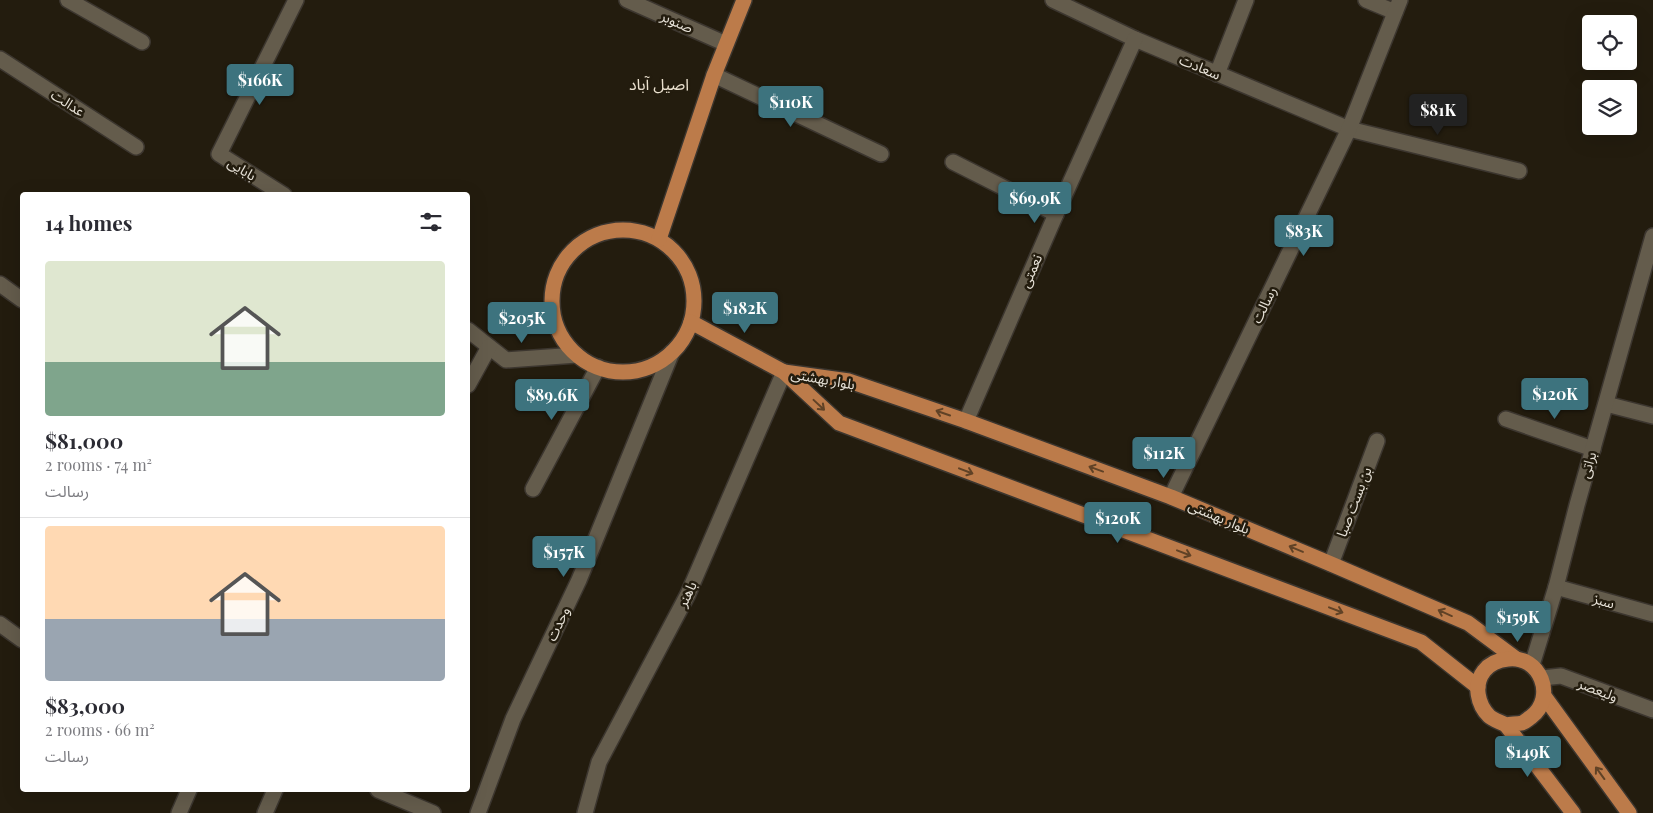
<!DOCTYPE html>
<html lang="en">
<head>
<meta charset="utf-8">
<style>
	:root { --surface:#fff; --page:#f7f7f7; --text:#2b2b33; --muted:#7c7c81; --line:#e1e1e2; --accent:#3d737e }
	body { margin:0; font-family:"Playfair Display","Noto Sans Arabic",serif; background:var(--page); color:var(--text); height:100vh; display:flex; flex-direction:column; font-size:19px; white-space:nowrap }
	* { box-sizing:border-box; margin:0 }
	p { font-size:16px; color:var(--muted) }
	.icon { flex:none; width:28px; height:28px; fill:none; stroke:currentColor; stroke-width:2; stroke-linecap:round; stroke-linejoin:round }
	.map { position:relative; flex:1; overflow:hidden }
	.details { position:absolute; left:20px; top:192px; width:450px; height:600px; display:flex; flex-direction:column; background:var(--surface); border-radius:5px; box-shadow:0 5px 20px #0002 }
	.details>* { flex:none }
	.buttons { position:absolute; left:1582px; top:15px; display:grid; gap:10px }
	.buttons a { display:grid; place-items:center; width:55px; height:55px; border-radius:5px; background:var(--surface); box-shadow:0 5px 20px #0002; font-size:25px }
	.price { position:absolute; translate:-50% -42px; padding:0 11px; border-radius:5px; background:var(--accent); color:#fff; font-size:16px; line-height:32px; filter:drop-shadow(0 1px 2px #0008) }
	.price::after { content:''; position:absolute; left:50%; top:30px; width:15px; height:11px; margin-left:-8px; background:inherit; clip-path:polygon(0 0,100% 0,50% 100%) }
	.price.on { background:#222; color:#fff }
	ul { padding:0; list-style:none }
	li { display:grid; align-content:center; gap:10px; height:265px; padding:0 25px }
	li+li { border-top:1px solid var(--line) }
	li span { display:grid; place-items:center; height:155px; border-radius:5px; color:#555 }
	li>.icon { margin-inline-start:auto }
	span .icon { width:90px; height:90px; fill:#fffc; stroke-width:1 }
	li b { font-size:21px }
	h2 { display:flex; justify-content:space-between; align-items:center; height:60px; padding:0 25px; font-size:21px }
	.map>svg:first-child { display:block }
</style>
</head>
<body>
<div class="map">
<svg width="1653" height="813" viewBox="0 0 1653 813">
	<rect width="100%" height="100%" fill="#231c0e"/>
	<g fill="none" stroke-linecap="round" stroke-linejoin="round">
		<defs>
			<g id="minor">
				<path d="M68,0l74,42"/>
				<path d="M627,0l99,44"/>
				<path d="M1053,0l82,39 214,90 170,42"/>
				<path d="M1366,0l29,12"/>
				<path d="M0,59l136,88"/>
				<path d="M1217,74l29,-74"/>
				<path d="M714,75l167,79"/>
				<path d="M953,162l103,52"/>
				<path d="M284,195l-65,-41 77,-154"/>
				<path d="M0,284l22,16"/>
				<path d="M468,330l38,30 71,-5"/>
				<path d="M468,385l21,-38"/>
				<path d="M1606,404l47,12"/>
				<path d="M1506,419l87,30"/>
				<path d="M966,421l90,-207 79,-175"/>
				<path d="M533,489l65,-122"/>
				<path d="M1171,497l178,-368 51,-129"/>
				<path d="M1331,564l46,-123"/>
				<path d="M1556,587l97,27"/>
				<path d="M0,624l22,16"/>
				<path d="M1532,665l24,-78 21,-82 76,-269"/>
				<path d="M1542,678l19,-2 92,34"/>
				<path d="M378,790l55,23"/>
				<path d="M179,813l10,-23"/>
				<path d="M265,813l10,-23"/>
				<path d="M478,813l35,-94 66,-139 93,-228"/>
				<path d="M585,813l14,-51 89,-168 96,-222"/>
			</g>
			<g id="major">
				<circle cx="623" cy="301" r="71"/>
				<path d="M659,239l55,-164 30,-75"/>
				<path d="M691,322l93,50 55,51 582,219 57,45"/>
				<path d="M784,372l65,9 117,40 205,76 160,67 137,59 47,35"/>
				<path d="M1544,696l85,117"/>
				<path d="M1506,725c5,-1 11,-1 16,-2 3,-1 6,-4 9,-6 26,-20 9,-62 -23,-58 -9,1 -18,4 -24,12 -11,14 -6,34 5,45 4,4 12,6 17,9l67,88"/>
			</g>
		</defs>
		<use href="#minor" stroke="#3c362f" stroke-width="18"/>
		<use href="#major" stroke="#3c362f" stroke-width="18"/>
		<use href="#minor" stroke="#645c4c" stroke-width="15"/>
		<use href="#major" stroke="#bc7b4a" stroke-width="15"/>
	</g>
	<defs><path id="oneway-shaft" d="M-6 0H5M1.5-3L5.5 0L1.5 3" fill="none" stroke-width="1.6" stroke-linecap="round" stroke-linejoin="round" transform="scale(1.25)"/></defs>
	<g stroke="#604226">
		<use href="#oneway-shaft" transform="translate(819 405) rotate(43)"/>
		<use href="#oneway-shaft" transform="translate(943 413) rotate(-161)"/>
		<use href="#oneway-shaft" transform="translate(1096 469) rotate(-160)"/>
		<use href="#oneway-shaft" transform="translate(966 471) rotate(21)"/>
		<use href="#oneway-shaft" transform="translate(1296 549) rotate(-157)"/>
		<use href="#oneway-shaft" transform="translate(1184 553) rotate(21)"/>
		<use href="#oneway-shaft" transform="translate(1336 610) rotate(21)"/>
		<use href="#oneway-shaft" transform="translate(1445 613) rotate(-156)"/>
		<use href="#oneway-shaft" transform="translate(1600 773) rotate(-126)"/>
	</g>
	<g text-anchor="middle" stroke-width="5" stroke-linejoin="round" paint-order="stroke">
		<g font-size="14" fill="#e6e1d7" stroke="#231c0e">
			<text transform="translate(677 22) rotate(24)" y="5">صنوبر</text>
			<text transform="translate(1200 67) rotate(23)" y="5">سعادت</text>
			<text transform="translate(68 103) rotate(33)" y="5">عدالت</text>
			<text transform="translate(242 169) rotate(32)" y="5">بابایی</text>
			<text transform="translate(1031 271) rotate(-67)" y="5">نعمتی</text>
			<text transform="translate(1264 305) rotate(-64)" y="5">رسالت</text>
			<text transform="translate(823 379) rotate(10)" y="5">بلوار بهشتی</text>
			<text transform="translate(1588 465) rotate(-74)" y="5">براتی</text>
			<text transform="translate(1354 502) rotate(-69)" y="5">بن بست صبا</text>
			<text transform="translate(1219 517) rotate(23)" y="5">بلوار بهشتی</text>
			<text transform="translate(687 594) rotate(-64)" y="5">باهنر</text>
			<text transform="translate(1604 601) rotate(16)" y="5">سبز</text>
			<text transform="translate(558 624) rotate(-65)" y="5">وحدت</text>
			<text transform="translate(1598 690) rotate(21)" y="5">ولیعصر</text>
		</g>
		<g font-size="16" fill="#ebe1cf" stroke="#231c0e">
			<text x="659" y="90">اصیل آباد</text>
		</g>
	</g>
</svg>
<div class="buttons">
<a><svg class="icon" aria-label="locate" viewBox="0 0 24 24"><circle cx="12" cy="12" r="6"/><path d="M12 2v4M12 18v4M2 12h4M18 12h4"/></svg></a>
<a><svg class="icon" aria-label="layers" viewBox="0 0 24 24"><path d="M12 4l9 5-9 5-9-5zM3 14l9 5 9-5"/></svg></a>
</div>
<b class="price" style="left:260px;top:106px">$166K</b>
<b class="price" style="left:791px;top:128px">$110K</b>
<b class="price on" style="left:1438px;top:136px">$81K</b>
<b class="price" style="left:1035px;top:224px">$69.9K</b>
<b class="price" style="left:1304px;top:257px">$83K</b>
<b class="price" style="left:745px;top:334px">$182K</b>
<b class="price" style="left:522px;top:344px">$205K</b>
<b class="price" style="left:1555px;top:420px">$120K</b>
<b class="price" style="left:552px;top:421px">$89.6K</b>
<b class="price" style="left:1164px;top:479px">$112K</b>
<b class="price" style="left:1118px;top:544px">$120K</b>
<b class="price" style="left:564px;top:578px">$157K</b>
<b class="price" style="left:1518px;top:643px">$159K</b>
<b class="price" style="left:1528px;top:778px">$149K</b>
<section class="details">
<h2>14 homes<svg class="icon" aria-label="filters" viewBox="0 0 24 24"><path d="M4 7h16M4 17h16"/><circle cx="9" cy="7" r="2"/><circle cx="15" cy="17" r="2"/></svg></h2>
<ul>
<li><span style="background:linear-gradient(#dfe7d0 65%,#7fa58c 0)"><svg class="icon" aria-label="home" viewBox="0 0 24 24"><path d="M3 11l9-7 9 7M6 9v11h12V9"/></svg></span><div><b>$81,000</b><p>2 rooms · 74 m²</p><p>رسالت</p></div></li>
<li><span style="background:linear-gradient(#ffd9b3 60%,#9aa5b1 0)"><svg class="icon" aria-label="home" viewBox="0 0 24 24"><path d="M3 11l9-7 9 7M6 9v11h12V9"/></svg></span><div><b>$83,000</b><p>2 rooms · 66 m²</p><p>رسالت</p></div></li>
</ul>
</section>
</div>
</body>
</html>
